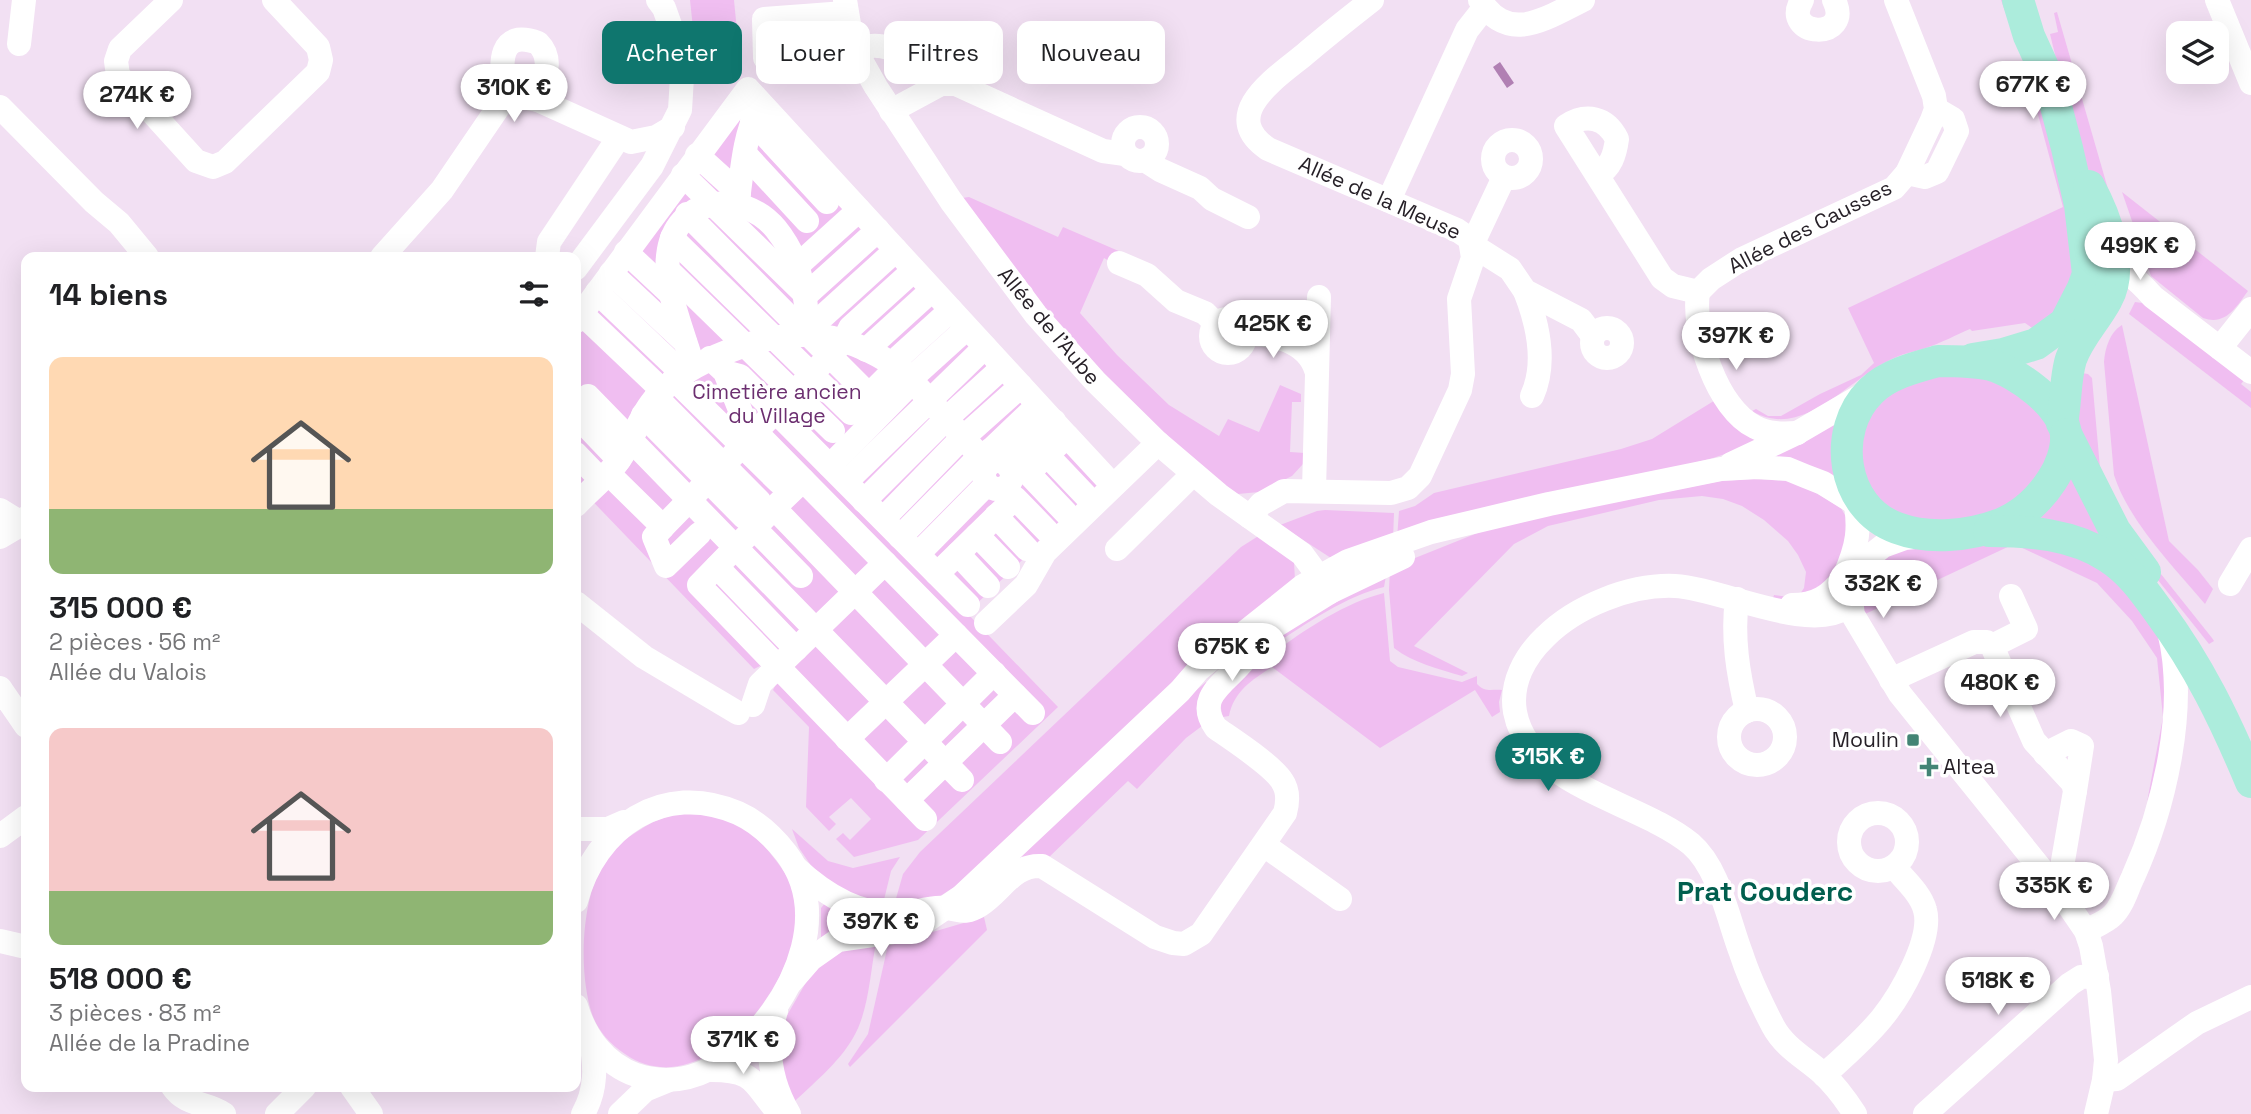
<!DOCTYPE html>
<html lang="fr">
<head>
<meta charset="utf-8">
<style>
	:root { --surface:#fff; --page:#f6f6f6; --text:#202124; --muted:#757577; --accent:#0f766e }
	body { margin:0; font-family:"Space Grotesk",sans-serif; background:var(--page); color:var(--text); height:100vh; display:flex; flex-direction:column; font-size:26px; white-space:nowrap }
	* { box-sizing:border-box; margin:0 }
	p { font-size:23px; color:var(--muted) }
	.icon { flex:none; width:38px; height:38px; fill:none; stroke:currentColor; stroke-width:2; stroke-linecap:round; stroke-linejoin:round }
	.map { position:relative; flex:1; overflow:hidden }
	.side { position:absolute; left:21px; top:252px; width:560px; height:840px; display:flex; flex-direction:column; background:var(--surface); border-radius:14px; box-shadow:0 7px 28px #0002 }
	.side>* { flex:none }
	.top-card { position:absolute; left:602px; top:21px; width:665px; height:63px; display:flex; gap:14px }
	.buttons { position:absolute; left:2166px; top:21px; display:grid; gap:14px }
	.buttons a { display:grid; place-items:center; width:63px; height:63px; border-radius:14px; background:var(--surface); box-shadow:0 7px 28px #0002; font-size:35px }
	.price { position:absolute; translate:-50% -60px; padding:0 16px; border-radius:24px; background:#fff; color:#222; font-size:23px; line-height:46px; filter:drop-shadow(0 2px 4px #0008) }
	.price::after { content:''; position:absolute; left:50%; top:42px; width:21px; height:16px; margin-left:-10px; background:inherit; clip-path:polygon(0 0,100% 0,50% 100%) }
	.price.active { background:var(--accent); color:#fff }
	ul { padding:0; list-style:none }
	li { display:grid; align-content:center; gap:14px; height:371px; padding:0 28px }
	li span { display:grid; place-items:center; height:217px; border-radius:14px; color:#555 }
	li>.icon { margin-inline-start:auto }
	span .icon { width:126px; height:126px; fill:#fffc; stroke-width:1 }
	li b { font-size:30px }
	h2 { display:flex; justify-content:space-between; align-items:center; height:84px; padding:0 28px; font-size:30px }
	.pill { padding:0 24px; border-radius:14px; background:var(--surface); box-shadow:0 7px 28px #0002; font-size:24px; line-height:63px }
	.pill.active { background:var(--accent); color:#fff }
	.map>svg:first-child { display:block }
</style>
</head>
<body>
<div class="map">
<svg width="2251" height="1114" viewBox="0 0 2251 1114">
	<rect width="100%" height="100%" fill="#f2e0f3"/>
	<g fill="#f0bef1">
		<path d="M690,0h44l6,62 -43,4z"/>
		<path d="M2001,0h11l68,234 -9,62 -33,36 -13,-9 -53,8 -2,-2c-14,6 -29,14 -44,19 -13,4 -25,6 -36,12 -43,20 -87,81 -138,51l4,-2 12,7h13l39,-22 41,-19 13,-12 -26,-55 215,-101 -39,-144z"/>
		<path d="M2057,12l53,184 24,71 -3,2 -55,-128 -26,-107 8,-2 -4,-19z"/>
		<path d="M748,78l365,395 -146,140 91,94 -140,133 -64,17 -18,-18 7,-6 7,7 21,-21 -20,-21 -22,19 7,7 -7,7 -23,-24 3,-80 -36,-37 5,-10 -18,-14 -6,3 -178,-185v-175z"/>
		<path d="M2122,192l126,99c-12,16 -22,35 -45,27l-52,-42z"/>
		<path d="M969,197l89,40 5,-10 58,25 -5,13 -12,-7 -24,55 37,42 52,50 50,31 9,-17 31,13 21,-47 21,9v8h-9l-2,50 15,1 -2,11 -11,12 -33,16 -21,2 -13,-6 -81,-72 -88,-92 -94,-126z"/>
		<path d="M2135,302l7,1 103,76 -4,5 10,8v16l-122,-94z"/>
		<path d="M2122,325l47,216 29,29 15,19 -8,15c-31,-37 -76,-82 -91,-129l-10,-113c1,-14 6,-30 18,-37z"/>
		<path d="M1971,372l68,31 14,36 -5,36 -67,48 -85,-4 -43,-52 18,-62 53,-29z"/>
		<path d="M2075,372l13,2 4,4 9,101 36,65 75,94 2,3 -5,3 -67,-84 -65,-126z"/>
		<path d="M1717,399l53,40 -57,19 -316,81 2,-28 16,-5 19,-13 187,-44 31,-10z"/>
		<path d="M1834,421l7,62 -72,-19 7,-13z"/>
		<path d="M2065,469l52,80 -86,-32z"/>
		<path d="M1753,479l35,2 18,6 35,21 5,9 3,22 -20,48 -34,14 -22,-3 1,-3 15,2 11,-3 4,-6 2,-16 -8,-17 -10,-14 -24,-21 -22,-14 -19,-7 -21,-3 -43,4 -111,26 -34,18 -100,102 54,27 -6,3c-23,-7 -49,-13 -68,-28l-5,-58 1,-22 90,-36 56,-15 185,-36z"/>
		<path d="M1325,510l69,3 -1,27 -62,18 -51,-33 37,-14z"/>
		<path d="M1260,535l34,27 1,18 -333,302 -31,20 -38,7 10,-35 17,-22 321,-305z"/>
		<path d="M1998,541l93,15 70,72 6,107 -20,67 16,-85 -6,-59 -25,-37 -35,-38 -83,-39 -151,71 -4,-10 9,-38 18,-17z"/>
		<path d="M1386,576l-2,11c-43,10 -100,50 -135,77l12,-23z"/>
		<path d="M1384,593l6,68 8,6 64,15 15,-6v8c9,9 14,5 25,6l-3,12 1,10 -8,5 -17,-27 -95,58 -108,-81c-20,13 -38,24 -43,49l-6,1c-2,-7 -4,-13 1,-20 5,-10 15,-16 23,-23 36,-30 91,-70 137,-81z"/>
		<path d="M1206,682l3,4 -3,37 -20,15 -49,51 -9,-8 -83,80 -30,-1 154,-147z"/>
		<path d="M701,813c37,7 50,15 73,45 11,14 21,29 23,47 7,73 -93,204 -172,149 -15,-10 -27,-23 -33,-40 -15,-45 -11,-131 22,-167 5,-5 12,-9 18,-12 27,-18 36,-21 69,-22z"/>
		<path d="M792,829l36,32 25,7 47,-11 -9,14 -9,37 -29,-8 -41,-33 -13,-19z"/>
		<path d="M826,902l49,21 -54,14v-29z"/>
		<path d="M984,917l3,13 -137,137 -2,-3 20,-30 20,-89z"/>
		<path d="M876,943c-6,30 -7,68 -23,95 -15,26 -42,47 -63,68l-12,-23 4,-59 30,-52 23,-21z"/>
	</g>
	<path fill="#b180b3" d="M1500,62l14,21 -7,5 -14,-21z"/>
	<g fill="none" stroke-linecap="round" stroke-linejoin="round">
		<g stroke="#fff" stroke-width="24">
			<path d="M171,0l-51,49 -4,12 2,14 78,86 17,6 12,-5 93,-90 3,-12 -3,-13 -44,-47"/>
			<path d="M845,0l6,36 7,19 18,32 75,114 85,114 59,66 63,62 61,52 83,59 28,38"/>
			<path d="M1480,0c29,45 66,18 103,0"/>
			<path d="M1802,0c-22,37 52,42 32,0"/>
			<path d="M2217,0l34,83"/>
			<path d="M845,13l-81,6 1,39 5,6 8,4 61,-4 19,-9"/>
			<path d="M19,44l5,-44"/>
			<path d="M872,46c18,-2 67,20 74,37"/>
			<path d="M504,99c-2,-28 -10,-72 34,-56 17,17 5,37 0,57"/>
			<path d="M0,107l94,95 25,21 28,34"/>
			<path d="M891,111l50,-27h15l147,67 22,3"/>
			<path d="M752,121l75,81"/>
			<circle cx="1140" cy="144" r="17"/>
			<circle cx="1512" cy="159" r="19"/>
			<path d="M745,154l62,67"/>
			<path d="M697,155l42,38"/>
			<path d="M1146,161l14,9 40,18 12,11 36,18"/>
			<path d="M1907,173l18,4 12,-5 20,-41 -4,-12 -17,-10"/>
			<path d="M683,175l123,120 72,-65"/>
			<path d="M1597,175c14,-7 18,-21 20,-36 -11,-22 -31,-26 -51,-13l96,152 11,8 25,6"/>
			<path d="M1504,177l-32,68 38,24 15,22 56,29 12,16"/>
			<path d="M1389,200l78,-170 18,-23"/>
			<path d="M737,207c5,-32 6,-69 21,-97"/>
			<path d="M687,214l120,121"/>
			<path d="M672,238l179,175"/>
			<path d="M626,252l47,44"/>
			<path d="M382,257l60,-67 62,-91 18,-2 16,3 93,42 25,-5 17,-10"/>
			<path d="M547,257l2,-15 70,-105"/>
			<path d="M1119,263l28,12 29,26 29,12 11,11"/>
			<path d="M797,266l62,-56"/>
			<path d="M576,268l76,-102 28,-56 3,-49 -19,-53 -6,-8"/>
			<path d="M668,270l165,161"/>
			<path d="M2099,271c25,-6 38,8 54,26l98,75"/>
			<path d="M611,273l74,69"/>
			<path d="M1525,291c13,33 22,72 7,105"/>
			<path d="M597,292l85,81"/>
			<path d="M1698,292l13,-13 31,-20 152,-71 13,-15 25,-53 4,-11 -2,-13 -38,-96"/>
			<path d="M1698,292c-6,40 19,117 57,135 13,7 27,7 42,6"/>
			<path d="M581,313l81,77"/>
			<circle cx="1228" cy="336" r="17"/>
			<path d="M576,321l172,-232 319,347"/>
			<circle cx="1607" cy="343" r="15"/>
			<path d="M1245,334c27,-1 62,7 71,36"/>
			<path d="M2220,348l31,-39"/>
			<path d="M866,350l66,-60"/>
			<path d="M710,358l15,14 19,48 141,143 -125,121 -7,21"/>
			<path d="M693,366c-9,-32 -29,-77 -25,-110 6,-60 74,-68 108,-27 25,31 32,67 31,106"/>
			<path d="M725,372l15,4 228,229"/>
			<path d="M674,379l105,103"/>
			<path d="M869,395l-60,-60 11,-16 76,-69"/>
			<path d="M588,396l374,384"/>
			<path d="M656,397l103,104"/>
			<path d="M859,405l34,-34 6,-14 52,-47"/>
			<path d="M576,415l43,45"/>
			<path d="M643,415l101,102"/>
			<path d="M576,454l25,26"/>
			<path d="M1047,455l38,40"/>
			<circle cx="998" cy="475" r="14"/>
			<path d="M1731,464l66,-31 72,-42"/>
			<path d="M830,466l78,-80 7,-11 52,-47"/>
			<path d="M1008,466l46,-45"/>
			<path d="M608,473l55,54 180,-185 7,-14 64,-58"/>
			<path d="M803,480l-29,28 226,234"/>
			<path d="M846,482l139,-135"/>
			<path d="M1314,490l5,-193"/>
			<path d="M864,501l82,-82 57,-52"/>
			<path d="M576,505c15,-16 35,-31 47,-51 12,-20 19,-42 35,-59 31,-34 105,-62 151,-60 33,1 67,17 94,36l85,94"/>
			<path d="M774,508l-75,77 226,234"/>
			<path d="M0,510l26,16"/>
			<path d="M1066,513l-38,-40 39,-37 38,41"/>
			<path d="M996,516l31,33"/>
			<path d="M1250,517l11,-13 23,-13 107,2 17,-5 12,-12 40,-86 3,-16 -4,-75 14,-41 -3,-19 -13,-9 -189,-81c-50,-34 8,-71 36,-94 22,-19 45,-37 68,-55"/>
			<path d="M883,519l73,-75 65,-58"/>
			<path d="M663,527l-9,10 12,29 33,-32"/>
			<path d="M754,528l47,48"/>
			<path d="M977,535l31,32"/>
			<path d="M1924,536l-19,2 -22,8 -14,11 -15,25 -3,18 2,15 47,79 158,196 28,41 5,15 8,45 7,69 -2,20 -8,34"/>
			<path d="M0,537l22,-13 4,-6"/>
			<path d="M900,537l74,-75 19,-14 45,-43"/>
			<path d="M1117,549l76,-75"/>
			<path d="M918,554l69,-70"/>
			<path d="M958,554l30,32"/>
			<path d="M885,563l148,150"/>
			<path d="M717,567l79,82"/>
			<path d="M937,574l78,-76 32,33"/>
			<path d="M1844,577c14,-31 17,-49 10,-83"/>
			<path d="M2230,584l21,-35"/>
			<path d="M1852,589l-7,19c-36,25 -126,-20 -170,-22 -44,-2 -99,20 -130,51 -20,19 -35,46 -30,75 14,75 124,89 176,132 28,24 37,75 50,109 8,25 20,50 32,73 11,21 32,32 49,47 13,12 24,27 33,41"/>
			<path d="M1737,599c-5,39 1,74 10,112"/>
			<path d="M576,603l68,54 94,56"/>
			<path d="M1792,605c24,0 38,-9 52,-28"/>
			<path d="M986,623l40,-38 19,-33 113,-109"/>
			<path d="M1267,631l63,-39 73,-35"/>
			<path d="M1992,646l34,-17 -15,-33"/>
			<path d="M1891,680l83,-38h13l5,4 42,95 39,42 2,8 -17,99"/>
			<path d="M0,688l26,38"/>
			<circle cx="1757" cy="737" r="28"/>
			<path d="M847,739l109,-104"/>
			<path d="M2045,754l26,-13 11,5 -7,45"/>
			<path d="M886,780l108,-107"/>
			<path d="M907,800l108,-105"/>
			<circle cx="1878" cy="842" r="29"/>
			<path d="M576,829h32l16,-7"/>
			<path d="M0,836l26,-19"/>
			<path d="M1264,845l76,54"/>
			<path d="M796,868c29,27 64,49 106,46 14,-1 28,-8 43,-6 16,1 19,7 35,-3 22,-14 33,-41 62,-39l113,71 18,6 11,1 17,-10 84,-121c3,-11 4,-22 -3,-32 -10,-16 -49,-41 -66,-53 -23,-32 13,-47 28,-68 6,-7 10,-16 15,-24"/>
			<path d="M576,901c19,-73 87,-121 162,-88 20,9 34,22 48,40 44,58 12,134 -33,182 -32,34 -70,55 -117,40 -31,-11 -51,-38 -60,-69"/>
			<path d="M2086,931c9,-5 20,-9 27,-16 10,-10 14,-26 20,-38 32,-71 55,-170 36,-246"/>
			<path d="M0,941l26,6"/>
			<path d="M791,982l20,-23 27,-19 76,-11 47,-32 219,-206 19,-22 104,-83 45,-25 83,-29 118,-28 172,-35 37,-2 30,2 17,7 18,7 43,27"/>
			<path d="M776,1011c-12,36 -6,70 13,103"/>
			<path d="M712,1070c44,0 41,14 66,42"/>
			<path d="M1824,1075c20,-18 41,-36 58,-57 18,-22 51,-79 43,-108 -4,-16 -20,-30 -31,-43"/>
			<path d="M2104,1080l13,-1 80,-56 54,-26"/>
			<path d="M173,1087c13,19 34,15 51,27"/>
			<path d="M352,1087l19,27"/>
			<path d="M277,1114l27,-27"/>
			<path d="M583,1114c14,-25 13,-49 7,-76"/>
			<path d="M620,1114l25,-24 22,-9"/>
			<path d="M1925,1114l145,-130 11,-7 16,-1"/>
		</g>
		<g stroke="#acecdc" stroke-width="32">
			<path d="M1973,359l30,-5 33,-10 29,-21 18,-35 5,-14 -8,-69 -13,-57 -18,-68 -20,-44 -11,-36"/>
			<path d="M1938,361c18,0 36,0 53,4 26,7 73,41 75,70 1,15 -6,33 -14,45 -13,20 -29,35 -51,44 -32,12 -72,16 -104,4 -56,-20 -66,-98 -26,-137 17,-17 45,-24 67,-30z"/>
			<path d="M2062,423c4,-20 3,-45 9,-64 8,-23 25,-39 36,-60 18,-32 -2,-84 -18,-113"/>
			<path d="M2066,434l49,97 30,41"/>
			<path d="M1989,531c41,0 83,3 119,26 22,14 36,34 51,55 40,54 66,108 92,170"/>
		</g>
	</g>
	<g fill="#438475" stroke="#fff" stroke-width="2.5">
		<rect x="1906" y="733" width="14" height="14" rx="3.5"/>
		<path d="M1925.5 756.5h7v7h7v7h-7v7h-7v-7h-7v-7h7z"/>
	</g>
	<g text-anchor="middle" stroke-width="7" stroke-linejoin="round" paint-order="stroke">
		<g font-size="21" fill="#262027" stroke="#fff">
			<text transform="translate(1380 198) rotate(24)" y="7">Allée de la Meuse</text>
			<text transform="translate(1810 227) rotate(-27)" y="7">Allée des Causses</text>
			<text transform="translate(1049 326) rotate(50)" y="7">Allée de l'Aube</text>
		</g>
		<g font-size="21" fill="#6c2f70" stroke="#fff">
			<text x="777" y="399">Cimetière ancien<tspan x="777" dy="24">du Village</tspan></text>
		</g>
		<g font-size="21" fill="#262027" stroke="#fff" text-anchor="end">
			<text x="1899" y="747">Moulin</text>
			<text x="1943" y="774" text-anchor="start">Altea</text>
		</g>
		<g font-size="28" font-weight="bold" fill="#015e4e" stroke="#fff">
			<text x="1765" y="901">Prat Couderc</text>
		</g>
	</g>
</svg>
<div class="buttons">
<a><svg class="icon" aria-label="layers" viewBox="0 0 24 24"><path d="M12 4l9 5-9 5-9-5zM3 14l9 5 9-5"/></svg></a>
</div>
<b class="price" style="left:2033px;top:121px">677K €</b>
<b class="price" style="left:514px;top:124px">310K €</b>
<b class="price" style="left:137px;top:131px">274K €</b>
<b class="price" style="left:2140px;top:282px">499K €</b>
<b class="price" style="left:1273px;top:360px">425K €</b>
<b class="price" style="left:1736px;top:372px">397K €</b>
<b class="price" style="left:1883px;top:620px">332K €</b>
<b class="price" style="left:1232px;top:683px">675K €</b>
<b class="price" style="left:2000px;top:719px">480K €</b>
<b class="price active" style="left:1548px;top:793px">315K €</b>
<b class="price" style="left:2054px;top:922px">335K €</b>
<b class="price" style="left:881px;top:958px">397K €</b>
<b class="price" style="left:1998px;top:1017px">518K €</b>
<b class="price" style="left:743px;top:1076px">371K €</b>
<div class="top-card">
<a class="pill active">Acheter</a>
<a class="pill">Louer</a>
<a class="pill">Filtres</a>
<a class="pill">Nouveau</a>
</div>
<section class="side">
<h2>14 biens<svg class="icon" aria-label="filters" viewBox="0 0 24 24"><path d="M4 7h16M4 17h16"/><circle cx="9" cy="7" r="2"/><circle cx="15" cy="17" r="2"/></svg></h2>
<ul>
<li><span style="background:linear-gradient(#ffd9b3 70%,#8fb573 0)"><svg class="icon" aria-label="home" viewBox="0 0 24 24"><path d="M3 11l9-7 9 7M6 9v11h12V9"/></svg></span><div><b>315 000 €</b><p>2 pièces · 56 m²</p><p>Allée du Valois</p></div></li>
<li><span style="background:linear-gradient(#f6c9c9 75%,#8fb573 0)"><svg class="icon" aria-label="home" viewBox="0 0 24 24"><path d="M3 11l9-7 9 7M6 9v11h12V9"/></svg></span><div><b>518 000 €</b><p>3 pièces · 83 m²</p><p>Allée de la Pradine</p></div></li>
</ul>
</section>
</div>
</body>
</html>
